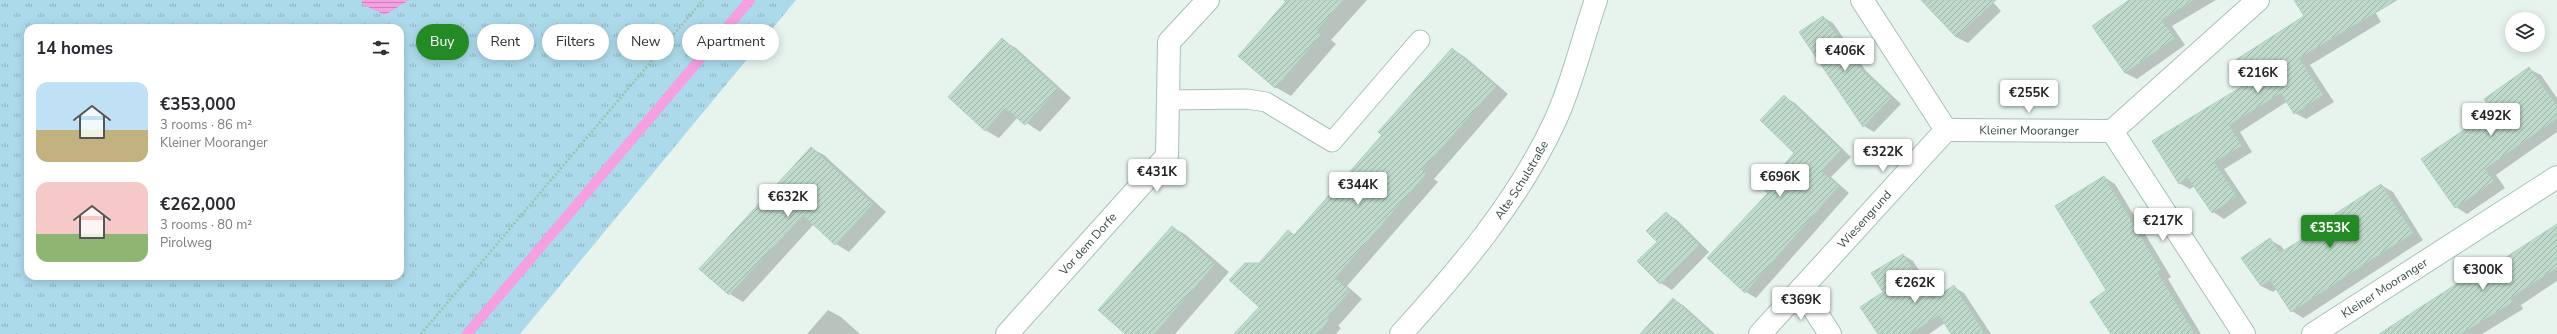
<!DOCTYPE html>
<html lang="en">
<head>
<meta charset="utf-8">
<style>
	:root { --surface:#fff; --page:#f2f2f3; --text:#2b2b33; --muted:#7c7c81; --accent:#248a25 }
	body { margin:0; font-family:"Nunito Sans",sans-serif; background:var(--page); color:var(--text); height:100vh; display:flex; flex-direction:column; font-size:15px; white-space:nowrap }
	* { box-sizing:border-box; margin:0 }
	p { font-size:13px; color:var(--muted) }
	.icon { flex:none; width:22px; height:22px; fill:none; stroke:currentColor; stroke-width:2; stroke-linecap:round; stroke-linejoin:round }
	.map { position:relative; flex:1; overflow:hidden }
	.drawer { position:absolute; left:24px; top:24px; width:380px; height:256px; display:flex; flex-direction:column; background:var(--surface); border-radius:12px; box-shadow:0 2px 10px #0003 }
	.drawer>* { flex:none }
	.hud { position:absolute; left:416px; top:24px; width:380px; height:36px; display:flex; gap:8px }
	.controls { position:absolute; left:2505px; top:12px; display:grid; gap:8px }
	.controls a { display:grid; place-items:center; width:40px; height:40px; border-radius:50%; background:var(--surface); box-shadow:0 2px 10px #0003; font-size:20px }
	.price { position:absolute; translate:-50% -34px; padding:0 9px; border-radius:4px; background:#fff; color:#222; font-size:13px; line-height:26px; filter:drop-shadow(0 1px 2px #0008) }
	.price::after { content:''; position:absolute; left:50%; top:24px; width:12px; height:9px; margin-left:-6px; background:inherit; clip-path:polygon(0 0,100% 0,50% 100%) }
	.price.on { background:var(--accent); color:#fff }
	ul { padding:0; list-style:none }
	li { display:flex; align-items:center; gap:12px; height:100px; padding:0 12px }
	li span { display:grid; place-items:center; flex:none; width:112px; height:80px; border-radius:12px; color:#555 }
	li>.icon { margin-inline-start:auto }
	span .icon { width:48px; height:48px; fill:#fffc; stroke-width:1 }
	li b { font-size:17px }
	h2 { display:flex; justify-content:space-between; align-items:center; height:48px; padding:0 12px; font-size:17px }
	.tag { padding:0 14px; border-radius:18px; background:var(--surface); box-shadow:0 2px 10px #0003; font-size:14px; line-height:36px }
	.tag.on { background:var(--accent); color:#fff }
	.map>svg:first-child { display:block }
</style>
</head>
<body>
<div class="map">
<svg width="2557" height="334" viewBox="0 0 2557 334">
	<defs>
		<pattern id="grass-tufts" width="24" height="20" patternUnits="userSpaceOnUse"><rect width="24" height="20" fill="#addaeb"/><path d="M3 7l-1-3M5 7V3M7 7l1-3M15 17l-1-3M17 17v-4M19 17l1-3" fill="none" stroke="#8eb3c0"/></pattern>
		<pattern id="water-rules" width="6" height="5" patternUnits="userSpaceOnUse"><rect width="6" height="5" fill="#f4a0e1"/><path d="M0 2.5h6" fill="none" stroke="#c684b8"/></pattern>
		<pattern id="building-hatch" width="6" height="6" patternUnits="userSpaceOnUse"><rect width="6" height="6" fill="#bfdaca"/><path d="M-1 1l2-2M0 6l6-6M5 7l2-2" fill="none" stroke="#9cb3a5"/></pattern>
	</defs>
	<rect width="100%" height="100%" fill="#e7f4ee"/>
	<path fill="url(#grass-tufts)" fill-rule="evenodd" d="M0,0h796l-276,334h-520zM28,28h372v248h-372z"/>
	<path fill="url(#water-rules)" d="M362,0h47l-24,15 -23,-11z"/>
	<g fill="#0003">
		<path d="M1283,0h84l-36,40 5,4 -45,52 -16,-9 11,-85z"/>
		<path d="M1922,0h69l10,11 -33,32 -12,-6z"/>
		<path d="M2131,0h85l-44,26 13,19 -48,34 -12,-6z"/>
		<path d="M2300,0h68l13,22 -71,43 24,37 -28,17 -11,-6 -7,-12 -48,31 12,20 -28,17 23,34 -23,16 -11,-7 -18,-26 -5,3 -11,-6 70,-100 56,-66z"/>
		<path d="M1823,17l10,6 33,48 35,33 -27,28 -10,-6 -64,-94z"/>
		<path d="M1002,40l14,8 55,50 -31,34 -22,-15 -19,21 -14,-8z"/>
		<path d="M1452,49l13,8 43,37 -74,85 4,3 -91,104 15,13 -24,27 3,2 -5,6h-101l25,-27 -1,-43 29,-33 7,4 88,-100z"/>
		<path d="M2529,69l12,6 16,23v34l-61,43 9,13 -38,26 -11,-7z"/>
		<path d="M1784,97l11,6 56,54 -20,20 18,16 -93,105 -10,-6 23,-99 26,-40z"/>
		<path d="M811,148l13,7 62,57 -37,40 -13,-8 -22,-20 -71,78 -13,-8 -29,-25z"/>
		<path d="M2104,177l11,7 56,93 -3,2 33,55h-89z"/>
		<path d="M2381,185l12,7 30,48 -120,78 -11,-7 -15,-22 -4,3 -12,-6 9,-46 11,6 4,5 53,-34z"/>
		<path d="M1666,213l11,7 32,32 -37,38 -11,-7 -22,-22 19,-19z"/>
		<path d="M2557,226v55l-36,24 2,4 -41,25h-101l108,-68 4,2z"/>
		<path d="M1172,227l14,8 43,37 -54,62h-48z"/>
		<path d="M1903,255l10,6 24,37 17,-11 10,6 27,41h-39l-7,-11 -16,11h-50l5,-41z"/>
		<path d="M1673,299l11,7 31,28h-72z"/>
		<path d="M828,310l13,7 19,17h-53z"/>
	</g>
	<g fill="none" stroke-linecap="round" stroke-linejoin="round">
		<path stroke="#f4a0e1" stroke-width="10" d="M467,334l283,-334"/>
	</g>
	<g fill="url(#building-hatch)" stroke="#aed2be">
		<path d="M1287,0h56l-26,30 4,5 -46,53 -37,-32z"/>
		<path d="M1921,0h75l-40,37z"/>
		<path d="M2129,0h65l-33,20 14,18 -50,35 -33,-47z"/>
		<path d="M2294,0h103l-98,58 24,37 -29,19 -13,-21 -52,32 13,21 -28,16 23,34 -25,17 -24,-35 -9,6 -27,-43 96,-58 -14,-22 70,-45z"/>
		<path d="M1823,16l33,48 35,34 -28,29 -64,-95z"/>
		<path d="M1002,38l56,51 -33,36 -20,-17 -20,23 -37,-34z"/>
		<path d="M1452,48l44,38 -74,84 4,4 -91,104 15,13 -24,27 3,2 -12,14h-83l25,-27 -30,-27 16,-17h14l29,-33 6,5 88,-100 -4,-3z"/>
		<path d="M2529,67l28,39v12l-72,51 9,12 -39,27 -34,-49 71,-48 -8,-12z"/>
		<path d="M1784,95l57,55 -20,21 18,15 -94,107 -38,-35 61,-65 -5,-4 31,-36 -34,-33z"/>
		<path d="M811,147l62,57 -38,41 -32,-30 -74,80 -30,-26z"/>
		<path d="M2104,176l57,94 -4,2 38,62h-84l-21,-32 16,-12 -51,-84z"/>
		<path d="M2381,184l32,49 -122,79 -21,-32 -9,6 -20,-28 29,-20 10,15 57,-36 -2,-3z"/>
		<path d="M1666,212l33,33 -39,39 -23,-23 20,-19 -11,-11z"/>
		<path d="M2557,224v44l-47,30 3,4 -52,32h-82l76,-49 34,-20 2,2z"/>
		<path d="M1172,226l43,38 -61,70h-29l-27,-24z"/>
		<path d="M1903,254l29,46 22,-15 31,49h-34l-12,-19 -29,19h-32l-18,-27 23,-15 -12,-19z"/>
		<path d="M1673,298l39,36h-72z"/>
	</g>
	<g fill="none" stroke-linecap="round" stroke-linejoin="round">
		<defs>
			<path id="service" d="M1168,100l79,-1 19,3 66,40 88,-102"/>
			<g id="minor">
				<path id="s1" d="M1946,130l166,1 146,-131"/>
				<path d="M2112,131l132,203"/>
				<path d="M1801,289l29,45"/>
				<path id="s2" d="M1007,334l160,-178 2,-114 39,-42"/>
				<path id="s3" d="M1760,334l186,-204 -84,-130"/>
				<path id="s4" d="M2313,334l244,-157"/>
			</g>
			<g id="tertiary">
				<path id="s5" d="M1401,334c59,-65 117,-133 154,-213 18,-39 27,-81 41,-121"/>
			</g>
		</defs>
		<use href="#service" stroke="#a9c0b4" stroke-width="21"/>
		<use href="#minor" stroke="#a9c0b4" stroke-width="24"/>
		<use href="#tertiary" stroke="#a9c0b4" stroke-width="24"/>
		<path stroke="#99c3ad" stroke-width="2.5" stroke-dasharray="2 2" stroke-linecap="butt" d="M421,334l282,-334"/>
		<use href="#service" stroke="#fff" stroke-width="19"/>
		<use href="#minor" stroke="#fff" stroke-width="22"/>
		<use href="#tertiary" stroke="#fff" stroke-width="22"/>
	</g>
	<g text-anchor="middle" stroke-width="3" stroke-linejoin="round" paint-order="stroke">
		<g font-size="12" fill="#35483d" stroke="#fff">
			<text dy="4" stroke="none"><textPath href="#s1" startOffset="83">Kleiner Mooranger</textPath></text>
			<text dy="4" stroke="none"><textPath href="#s5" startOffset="196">Alte Schulstraße</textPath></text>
			<text dy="4" stroke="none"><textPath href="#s3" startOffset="155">Wiesengrund</textPath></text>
			<text dy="4" stroke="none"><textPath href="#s2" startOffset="121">Vor dem Dorfe</textPath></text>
			<text dy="4" stroke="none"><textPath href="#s4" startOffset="85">Kleiner Mooranger</textPath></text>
		</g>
	</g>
</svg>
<div class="controls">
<a><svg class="icon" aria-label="layers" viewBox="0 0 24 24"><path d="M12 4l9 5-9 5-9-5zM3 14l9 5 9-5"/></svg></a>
</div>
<b class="price" style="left:1845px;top:72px">€406K</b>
<b class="price" style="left:2258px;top:94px">€216K</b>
<b class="price" style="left:2029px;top:114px">€255K</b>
<b class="price" style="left:2491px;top:137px">€492K</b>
<b class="price" style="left:1883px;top:173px">€322K</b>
<b class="price" style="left:1157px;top:193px">€431K</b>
<b class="price" style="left:1780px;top:198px">€696K</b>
<b class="price" style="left:1358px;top:206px">€344K</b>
<b class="price" style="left:788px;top:218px">€632K</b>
<b class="price" style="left:2163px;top:242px">€217K</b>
<b class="price on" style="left:2330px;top:249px">€353K</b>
<b class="price" style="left:2483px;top:291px">€300K</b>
<b class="price" style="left:1915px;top:304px">€262K</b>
<b class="price" style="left:1801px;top:321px">€369K</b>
<div class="hud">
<a class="tag on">Buy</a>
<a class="tag">Rent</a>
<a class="tag">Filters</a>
<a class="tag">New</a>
<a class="tag">Apartment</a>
</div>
<section class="drawer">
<h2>14 homes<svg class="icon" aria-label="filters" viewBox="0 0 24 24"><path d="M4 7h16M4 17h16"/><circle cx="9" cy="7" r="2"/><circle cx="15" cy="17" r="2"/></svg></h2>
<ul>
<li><span style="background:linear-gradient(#bfe0f5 60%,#c2b280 0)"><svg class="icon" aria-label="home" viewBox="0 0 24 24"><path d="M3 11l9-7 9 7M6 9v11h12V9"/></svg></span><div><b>€353,000</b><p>3 rooms · 86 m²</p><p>Kleiner Mooranger</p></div></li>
<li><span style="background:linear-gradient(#f6c9c9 65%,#8fb573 0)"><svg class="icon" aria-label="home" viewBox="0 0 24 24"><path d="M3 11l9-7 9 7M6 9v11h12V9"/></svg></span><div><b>€262,000</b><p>3 rooms · 80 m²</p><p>Pirolweg</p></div></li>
</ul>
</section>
</div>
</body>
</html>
